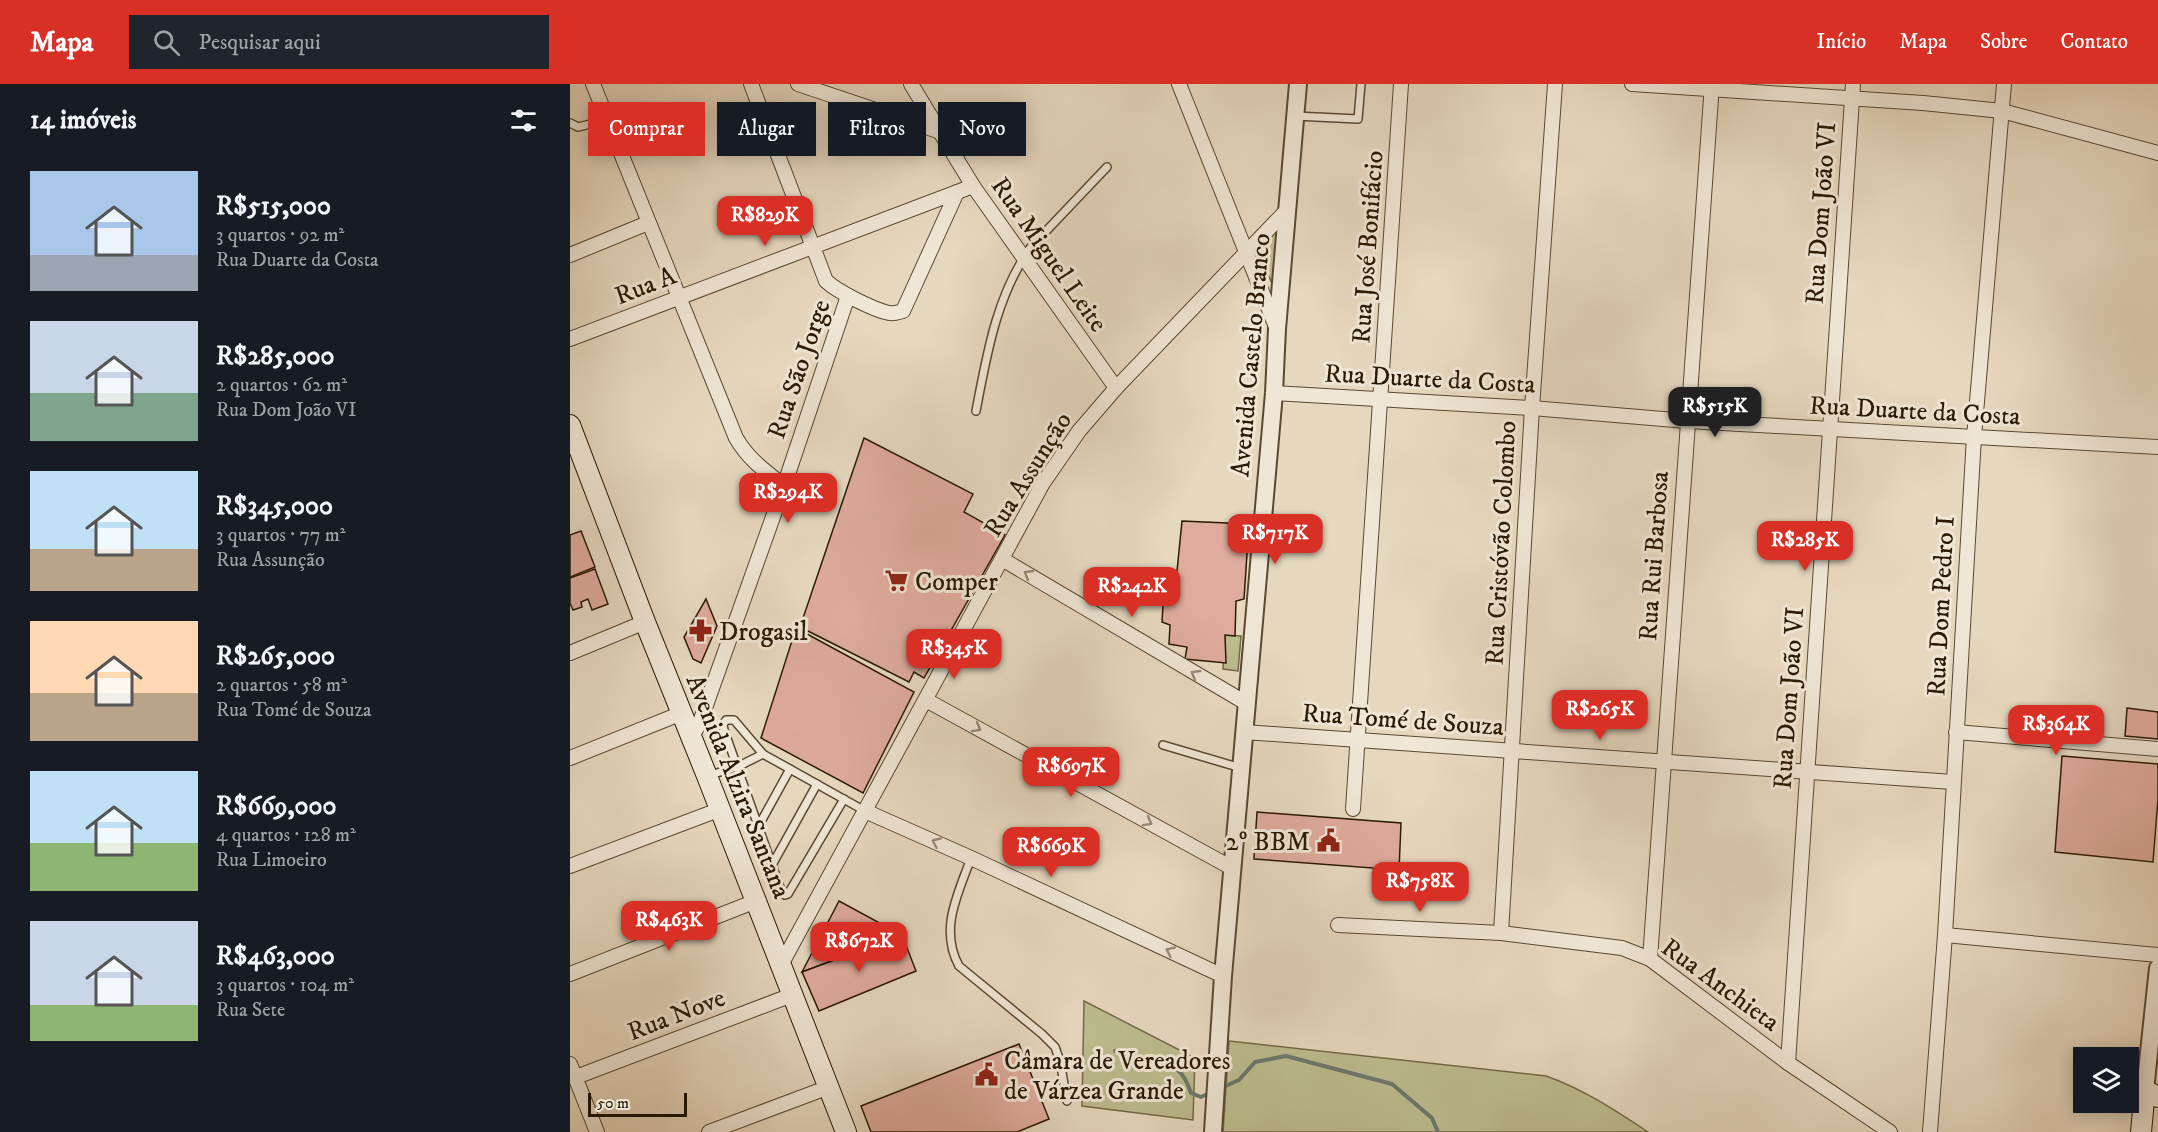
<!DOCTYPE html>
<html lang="pt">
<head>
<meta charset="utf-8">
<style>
	:root { --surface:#171b24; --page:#20242c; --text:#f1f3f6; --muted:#9ea1a6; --accent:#d93025 }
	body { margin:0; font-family:"IM FELL DW Pica",serif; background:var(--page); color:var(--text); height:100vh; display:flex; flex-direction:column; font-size:22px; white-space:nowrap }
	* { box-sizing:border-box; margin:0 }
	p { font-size:20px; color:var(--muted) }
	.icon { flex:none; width:33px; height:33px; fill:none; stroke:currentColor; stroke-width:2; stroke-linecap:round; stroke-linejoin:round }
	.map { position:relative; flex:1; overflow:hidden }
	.sheet { display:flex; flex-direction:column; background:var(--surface); width:570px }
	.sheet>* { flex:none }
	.guide { position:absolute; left:18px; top:18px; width:570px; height:54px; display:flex; gap:12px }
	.buttons { position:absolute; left:1503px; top:963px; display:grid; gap:12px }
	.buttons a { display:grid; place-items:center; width:66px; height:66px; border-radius:0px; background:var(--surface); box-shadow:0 3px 15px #0003; font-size:30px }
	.scale { position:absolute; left:18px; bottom:15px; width:99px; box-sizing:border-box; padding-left:6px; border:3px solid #2a1903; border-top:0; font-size:16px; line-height:21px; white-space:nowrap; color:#2a1903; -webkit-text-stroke:4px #efe6d5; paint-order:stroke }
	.price { position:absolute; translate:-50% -51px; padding:0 14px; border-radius:12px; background:var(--accent); color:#fff; font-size:20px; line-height:39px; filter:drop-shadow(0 2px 3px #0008) }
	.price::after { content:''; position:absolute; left:50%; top:36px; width:18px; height:14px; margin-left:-9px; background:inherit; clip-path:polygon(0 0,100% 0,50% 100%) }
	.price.selected { background:#222; color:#fff }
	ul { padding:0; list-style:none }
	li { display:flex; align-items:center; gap:18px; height:150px; padding:0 30px }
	li span { display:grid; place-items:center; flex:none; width:168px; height:120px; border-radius:0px; color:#555 }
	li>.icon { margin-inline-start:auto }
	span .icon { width:72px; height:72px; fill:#fffc; stroke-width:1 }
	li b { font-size:26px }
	h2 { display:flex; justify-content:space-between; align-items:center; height:72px; padding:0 30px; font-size:26px }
	.pill { padding:0 21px; border-radius:0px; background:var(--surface); box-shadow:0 3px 15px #0003; font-size:21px; line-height:54px }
	.pill.selected { background:var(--accent); color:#fff }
	header { display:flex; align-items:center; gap:36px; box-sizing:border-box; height:84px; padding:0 30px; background:var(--accent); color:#fff }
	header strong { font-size:28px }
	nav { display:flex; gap:33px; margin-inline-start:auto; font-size:21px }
	.search { width:420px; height:54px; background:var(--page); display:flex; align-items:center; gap:15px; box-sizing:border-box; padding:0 21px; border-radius:0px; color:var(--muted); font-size:22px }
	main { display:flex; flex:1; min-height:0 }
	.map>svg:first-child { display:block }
</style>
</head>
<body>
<header>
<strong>Mapa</strong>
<div class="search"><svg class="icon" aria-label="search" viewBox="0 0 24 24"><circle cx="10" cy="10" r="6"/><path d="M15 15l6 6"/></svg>Pesquisar aqui</div>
<nav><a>Início</a><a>Mapa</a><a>Sobre</a><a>Contato</a></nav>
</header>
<main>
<section class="sheet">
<h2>14 imóveis<svg class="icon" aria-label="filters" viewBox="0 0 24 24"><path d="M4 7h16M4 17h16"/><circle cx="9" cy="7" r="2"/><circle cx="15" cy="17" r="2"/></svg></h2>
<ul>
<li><span style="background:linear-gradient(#a9c7e8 70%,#9aa5b1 0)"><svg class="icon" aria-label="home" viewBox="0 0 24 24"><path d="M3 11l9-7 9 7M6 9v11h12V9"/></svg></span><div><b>R$515,000</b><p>3 quartos · 92 m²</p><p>Rua Duarte da Costa</p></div></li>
<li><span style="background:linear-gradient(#c9d6e8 60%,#7fa58c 0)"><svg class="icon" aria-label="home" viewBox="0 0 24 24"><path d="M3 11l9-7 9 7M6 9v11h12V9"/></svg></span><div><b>R$285,000</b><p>2 quartos · 62 m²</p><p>Rua Dom João VI</p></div></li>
<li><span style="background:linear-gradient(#bfe0f5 65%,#b9a48a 0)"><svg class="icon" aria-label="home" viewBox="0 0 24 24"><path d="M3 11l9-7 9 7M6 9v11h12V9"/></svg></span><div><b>R$345,000</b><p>3 quartos · 77 m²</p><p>Rua Assunção</p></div></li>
<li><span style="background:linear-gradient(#ffd9b3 60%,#b9a48a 0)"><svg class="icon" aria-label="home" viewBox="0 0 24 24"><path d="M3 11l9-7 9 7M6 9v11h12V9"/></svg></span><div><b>R$265,000</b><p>2 quartos · 58 m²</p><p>Rua Tomé de Souza</p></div></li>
<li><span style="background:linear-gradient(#bfe0f5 60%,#8fb573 0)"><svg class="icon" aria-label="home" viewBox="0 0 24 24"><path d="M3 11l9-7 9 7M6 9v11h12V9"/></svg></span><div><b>R$669,000</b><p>4 quartos · 128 m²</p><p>Rua Limoeiro</p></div></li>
<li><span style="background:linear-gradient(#c9d6e8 70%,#8fb573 0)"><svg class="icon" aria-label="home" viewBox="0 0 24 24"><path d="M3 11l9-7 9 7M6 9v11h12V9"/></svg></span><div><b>R$463,000</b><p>3 quartos · 104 m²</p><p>Rua Sete</p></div></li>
</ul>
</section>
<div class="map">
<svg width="1588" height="1048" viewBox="0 0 1588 1048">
	<rect width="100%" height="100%" fill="#e6d8bf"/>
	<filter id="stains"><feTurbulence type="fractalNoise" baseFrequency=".00333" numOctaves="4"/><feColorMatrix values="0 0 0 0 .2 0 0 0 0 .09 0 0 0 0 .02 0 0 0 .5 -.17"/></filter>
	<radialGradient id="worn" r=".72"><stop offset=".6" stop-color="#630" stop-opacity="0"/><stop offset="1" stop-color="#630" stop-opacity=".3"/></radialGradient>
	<g fill="#bcbc8e" stroke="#736a48" stroke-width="1.5">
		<path d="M709,144l-4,61 -18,-36z"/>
		<path d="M655,551l16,1 -3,35 -15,-2z"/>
		<path d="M514,917l111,57 -2,62 -111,-14z"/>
		<path d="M659,957l317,35c37,13 69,34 102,56h-425z"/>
	</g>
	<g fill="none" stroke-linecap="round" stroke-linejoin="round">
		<g stroke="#6b796e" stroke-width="4">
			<path d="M545,967c9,4 18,10 28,11 28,6 37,-1 48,31l10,4 11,-5"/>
			<path d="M651,1004l18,-8 16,-18 31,-6 106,28 40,34 6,14"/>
		</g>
	</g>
	<g fill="#dfab9c" stroke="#2a1903" stroke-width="1.5">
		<path d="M294,354l109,56 -9,18 41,23 -81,143 -10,-6 -5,10 -109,-55z"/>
		<path d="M612,437l67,3 -5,75 -8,2 -1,35 -10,-1 1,28 -41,-4 2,-12 -18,-3 1,-19 -8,-3 2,-34 13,-17z"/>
		<path d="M11,447l14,36 -25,10v-42z"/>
		<path d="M25,485l13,35 -16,6 -4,-11 -7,3 1,5 -9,3 -3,-7v-25z"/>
		<path d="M136,515l11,27 -16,37 -8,-4 -9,-22z"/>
		<path d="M226,544l118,64 -51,101 -102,-55z"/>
		<path d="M1557,624l31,4v27l-33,-3z"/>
		<path d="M1492,672l96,8v35l-5,63 -98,-10z"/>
		<path d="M687,728l144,11 -2,47 -145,-11z"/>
		<path d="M269,817l63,34 -100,37z"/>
		<path d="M332,851l14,36 -97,40 -17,-39z"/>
		<path d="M449,960l30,75 -32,13h-146l-10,-26z"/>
	</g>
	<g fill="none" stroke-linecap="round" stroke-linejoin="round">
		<defs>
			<g id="service">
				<path d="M725,32l63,3 3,-35"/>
				<path d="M0,39l8,4 29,-7"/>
				<path d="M406,327c11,-57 20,-114 54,-163l77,-81"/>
				<path d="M593,661l78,23"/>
				<path d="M193,670l-29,-34h-8l-3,5 1,5 58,163 3,2 3,-1 56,-95"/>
				<path d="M140,691l27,-8 26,-13 102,57"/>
				<path d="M188,743l32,-58"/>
				<path d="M401,774c-13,36 -32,71 -12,108l83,68 13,13 5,14 7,40"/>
				<path d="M202,781l45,-81"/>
			</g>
			<g id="minor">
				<path d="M23,0l143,354c13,22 28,32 48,48"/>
				<path d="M181,0l75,197c12,11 48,29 63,32 5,1 10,-1 14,-2l54,-119"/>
				<path d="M228,0l140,47"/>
				<path d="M341,0l62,102 143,202"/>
				<path d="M609,0l97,243"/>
				<path d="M1062,0l291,19 79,8 156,42"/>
				<path d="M0,171l78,-32"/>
				<path d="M0,255l403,-153"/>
				<path d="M704,309l258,15 155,13 471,26"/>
				<path d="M432,475l244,144"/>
				<path d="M0,569l75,-31"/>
				<path d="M356,616l306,168"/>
				<path d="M674,648l709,50"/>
				<path d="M1386,648l202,17"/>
				<path d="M122,653l8,-15 84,-236 64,-190"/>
				<path d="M0,674l112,-45"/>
				<path d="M783,725l48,-725"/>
				<path d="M295,727l106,47 252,118"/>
				<path d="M0,782l151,-57"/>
				<path d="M768,841l163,8 121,15 28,11 138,104 102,69"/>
				<path d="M931,849l31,-525 23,-324"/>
				<path d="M1375,851l213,20"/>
				<path d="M1080,875l62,-875"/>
				<path d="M211,881l262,-482 36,-52 37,-43 171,-178"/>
				<path d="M0,890l186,-73"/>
				<path d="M1218,979l65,-979"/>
				<path d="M0,980l27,68"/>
				<path d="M6,993l216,-82"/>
				<path d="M139,1048l120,-45"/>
				<path d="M1360,1048l15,-197 29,-498 30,-353"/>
			</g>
			<g id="tertiary">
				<path d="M1575,1006l13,-122"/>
				<path d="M643,1048l10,-156 51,-583 3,-64 21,-245"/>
			</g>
			<g id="secondary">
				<path d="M0,341l75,197 62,154 139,356"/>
				<path d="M1571,1048l4,-42 13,7"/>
			</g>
		</defs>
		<use href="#service" stroke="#594932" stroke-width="10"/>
		<use href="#minor" stroke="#594932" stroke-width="16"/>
		<use href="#tertiary" stroke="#594932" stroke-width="20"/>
		<use href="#secondary" stroke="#2a1903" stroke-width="22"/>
		<use href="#service" stroke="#efe6d5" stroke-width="7"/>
		<use href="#minor" stroke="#efe6d5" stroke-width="14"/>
		<use href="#tertiary" stroke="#efe6d5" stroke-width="16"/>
		<use href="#secondary" stroke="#efe6d5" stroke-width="20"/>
	</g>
	<defs><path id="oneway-chevron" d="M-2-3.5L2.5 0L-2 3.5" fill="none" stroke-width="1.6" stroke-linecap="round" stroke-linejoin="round" transform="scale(1.5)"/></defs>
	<g stroke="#968a76">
		<use href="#oneway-chevron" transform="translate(458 490) rotate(-149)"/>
		<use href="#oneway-chevron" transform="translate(625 590) rotate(-149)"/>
		<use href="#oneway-chevron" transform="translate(407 644) rotate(29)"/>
		<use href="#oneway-chevron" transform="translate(578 738) rotate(29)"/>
		<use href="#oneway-chevron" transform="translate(366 758) rotate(-156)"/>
		<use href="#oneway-chevron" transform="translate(600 867) rotate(-155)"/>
	</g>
	<defs>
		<symbol id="supermarket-bare" viewBox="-9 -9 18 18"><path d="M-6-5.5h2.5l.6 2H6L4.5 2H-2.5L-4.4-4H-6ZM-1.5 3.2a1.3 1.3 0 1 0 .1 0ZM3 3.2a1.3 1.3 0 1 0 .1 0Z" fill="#8f2418" stroke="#efe6d5" stroke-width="2.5" paint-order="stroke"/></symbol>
		<symbol id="pharmacy-bare" viewBox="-9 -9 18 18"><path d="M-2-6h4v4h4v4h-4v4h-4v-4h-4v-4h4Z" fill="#8f2418" stroke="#efe6d5" stroke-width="2.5" paint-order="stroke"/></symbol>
		<symbol id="civic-bare" viewBox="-9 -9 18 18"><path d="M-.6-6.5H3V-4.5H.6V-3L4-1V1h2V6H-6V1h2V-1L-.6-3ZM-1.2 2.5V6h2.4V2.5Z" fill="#8f2418" stroke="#efe6d5" stroke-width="2.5" paint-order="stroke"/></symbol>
	</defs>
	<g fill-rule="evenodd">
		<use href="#supermarket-bare" x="310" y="480" width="33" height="33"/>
		<use href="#pharmacy-bare" x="114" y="530" width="33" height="33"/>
		<use href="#civic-bare" x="742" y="740" width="33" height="33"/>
		<use href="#civic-bare" x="400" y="974" width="33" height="33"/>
	</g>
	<g text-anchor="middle" stroke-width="6" stroke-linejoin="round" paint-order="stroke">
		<g font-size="26" fill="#2a1903" stroke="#efe6d5">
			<text transform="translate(1250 129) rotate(-86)" y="9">Rua Dom João VI</text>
			<text transform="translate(797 163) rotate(-86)" y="9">Rua José Bonifácio</text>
			<text transform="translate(480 170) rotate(55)" y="9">Rua Miguel Leite</text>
			<text transform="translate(75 201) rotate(-21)" y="9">Rua A</text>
			<text transform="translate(680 271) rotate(-85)" y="9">Avenida Castelo Branco</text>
			<text transform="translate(228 285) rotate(-71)" y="9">Rua São Jorge</text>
			<text transform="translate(860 294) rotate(3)" y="9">Rua Duarte da Costa</text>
			<text transform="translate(1345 326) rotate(3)" y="9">Rua Duarte da Costa</text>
			<text transform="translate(457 390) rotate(-58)" y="9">Rua Assunção</text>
			<text transform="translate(930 459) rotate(-87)" y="9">Rua Cristóvão Colombo</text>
			<text transform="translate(1083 472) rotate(-86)" y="9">Rua Rui Barbosa</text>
			<text transform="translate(1370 522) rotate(-87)" y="9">Rua Dom Pedro I</text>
			<text transform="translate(1218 614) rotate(-86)" y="9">Rua Dom João VI</text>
			<text transform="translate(833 635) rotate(4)" y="9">Rua Tomé de Souza</text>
			<text transform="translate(169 702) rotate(68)" y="9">Avenida Alzira Santana</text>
			<text transform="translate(1151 900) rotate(36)" y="9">Rua Anchieta</text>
			<text transform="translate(106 930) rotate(-21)" y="9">Rua Nove</text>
		</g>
		<g font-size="26" fill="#2a1903" stroke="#efe6d5" text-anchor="start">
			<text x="345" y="506">Comper</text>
			<text x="149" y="556">Drogasil</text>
			<text x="740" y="766" text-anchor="end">2º BBM</text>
			<text x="434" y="985">Câmara de Vereadores<tspan x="434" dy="30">de Várzea Grande</tspan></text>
		</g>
	</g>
	<rect width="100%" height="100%" filter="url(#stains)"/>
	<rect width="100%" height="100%" fill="url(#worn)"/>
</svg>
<div class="buttons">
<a><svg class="icon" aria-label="layers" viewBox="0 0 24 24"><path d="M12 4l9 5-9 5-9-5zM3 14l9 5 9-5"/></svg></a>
</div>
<div class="scale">50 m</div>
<b class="price" style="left:195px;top:163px">R$829K</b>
<b class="price selected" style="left:1145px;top:354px">R$515K</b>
<b class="price" style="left:218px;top:440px">R$294K</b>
<b class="price" style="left:705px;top:481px">R$717K</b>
<b class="price" style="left:1235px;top:488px">R$285K</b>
<b class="price" style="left:562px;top:534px">R$242K</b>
<b class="price" style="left:384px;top:596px">R$345K</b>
<b class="price" style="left:1030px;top:657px">R$265K</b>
<b class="price" style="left:1486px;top:672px">R$364K</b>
<b class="price" style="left:501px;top:714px">R$697K</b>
<b class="price" style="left:481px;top:794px">R$669K</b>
<b class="price" style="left:850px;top:829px">R$758K</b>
<b class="price" style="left:99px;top:868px">R$463K</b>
<b class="price" style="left:289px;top:889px">R$672K</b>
<div class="guide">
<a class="pill selected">Comprar</a>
<a class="pill">Alugar</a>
<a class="pill">Filtros</a>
<a class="pill">Novo</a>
</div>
</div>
</main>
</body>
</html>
